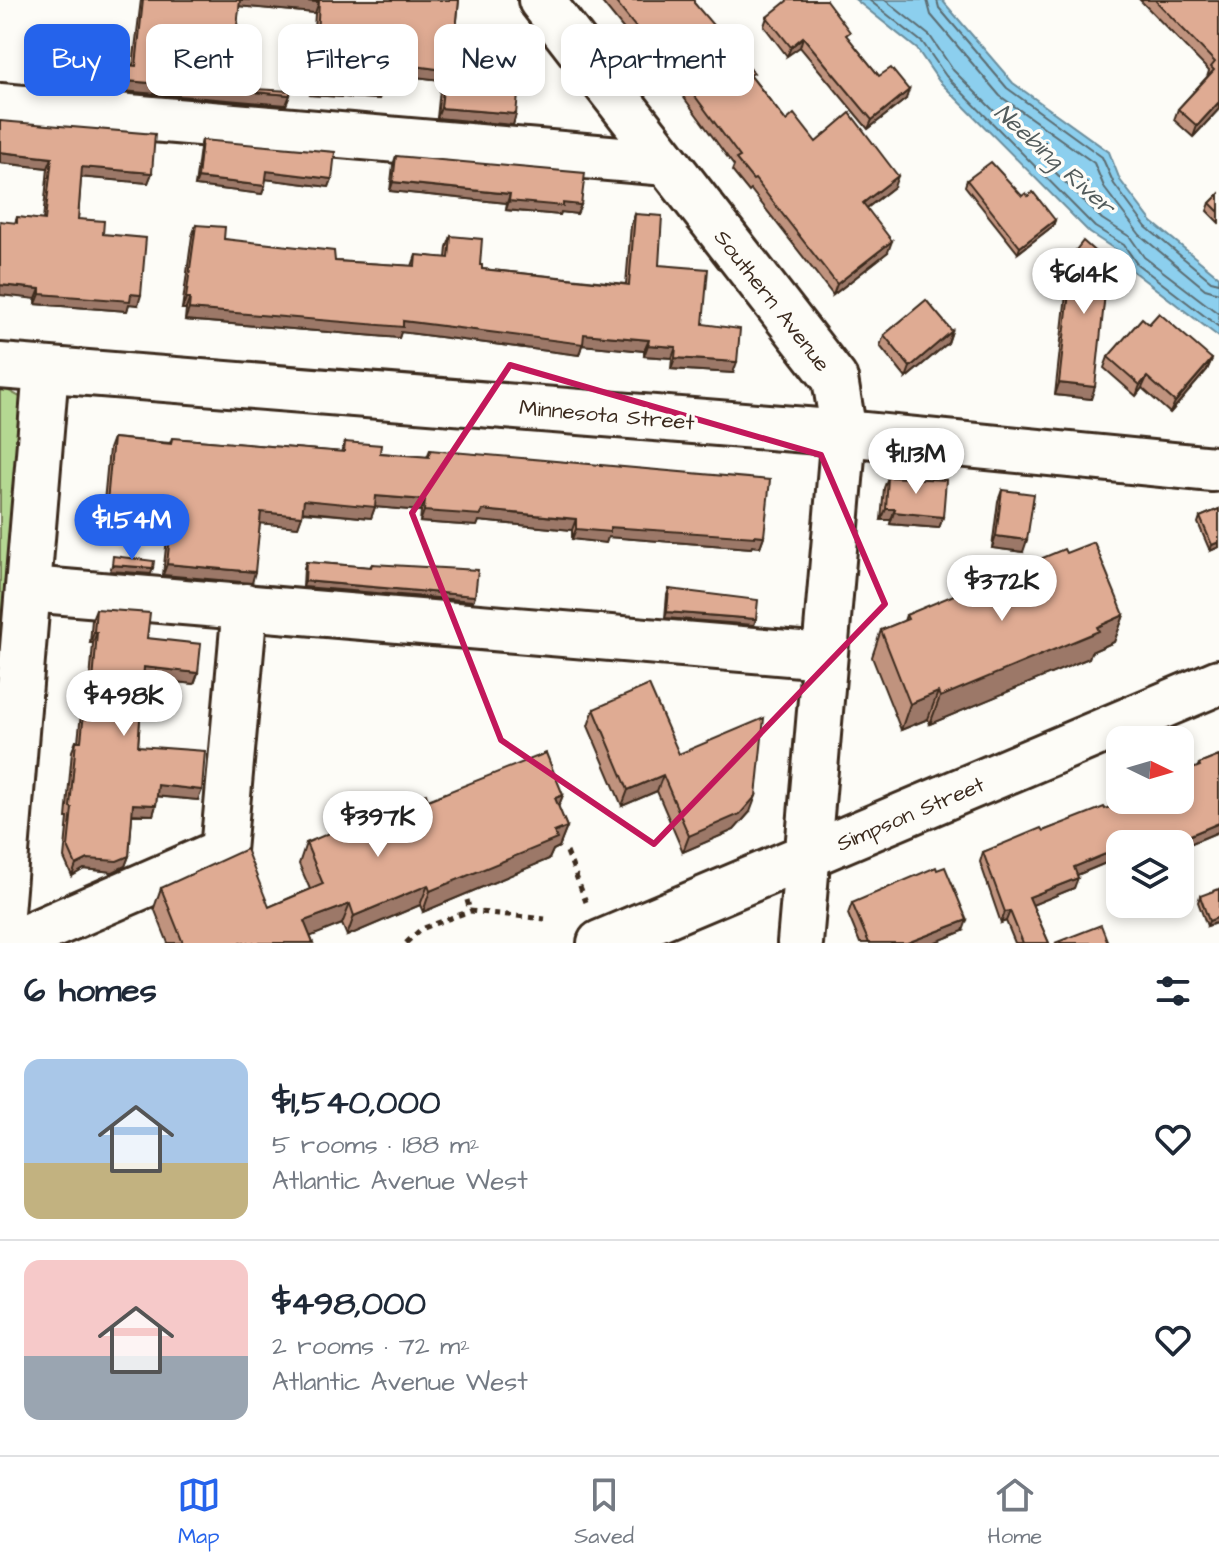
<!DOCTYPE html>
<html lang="en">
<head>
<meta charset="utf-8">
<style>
	:root { --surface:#fff; --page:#f6f6f7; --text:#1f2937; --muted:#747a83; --line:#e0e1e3; --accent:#2563eb }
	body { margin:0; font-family:"Architects Daughter",sans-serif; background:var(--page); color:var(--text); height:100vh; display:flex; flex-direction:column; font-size:30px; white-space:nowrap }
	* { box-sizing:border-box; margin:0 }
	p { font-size:26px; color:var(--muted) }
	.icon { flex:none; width:44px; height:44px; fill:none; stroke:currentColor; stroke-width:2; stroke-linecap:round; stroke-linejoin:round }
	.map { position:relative; height:943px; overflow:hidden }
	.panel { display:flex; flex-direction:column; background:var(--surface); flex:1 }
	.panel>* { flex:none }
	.hud { position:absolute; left:24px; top:24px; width:800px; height:72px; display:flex; gap:16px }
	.needle { width:52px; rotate:95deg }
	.fabs { position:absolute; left:1106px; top:726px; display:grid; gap:16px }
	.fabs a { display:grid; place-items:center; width:88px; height:88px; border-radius:16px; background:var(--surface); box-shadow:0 4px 12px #0003; font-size:40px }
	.price { position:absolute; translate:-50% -68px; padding:0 18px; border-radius:28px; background:#fff; color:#222; font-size:26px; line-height:52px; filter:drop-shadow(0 2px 4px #0008) }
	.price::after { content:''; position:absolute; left:50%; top:48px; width:24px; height:18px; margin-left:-12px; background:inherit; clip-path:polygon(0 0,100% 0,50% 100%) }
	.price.active { background:var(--accent); color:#fff }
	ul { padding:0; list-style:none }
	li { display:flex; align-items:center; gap:24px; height:200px; padding:0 24px }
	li+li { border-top:2px solid var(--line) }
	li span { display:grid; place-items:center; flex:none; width:224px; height:160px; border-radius:16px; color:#555 }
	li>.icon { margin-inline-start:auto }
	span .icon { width:96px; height:96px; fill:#fffc; stroke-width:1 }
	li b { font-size:34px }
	h2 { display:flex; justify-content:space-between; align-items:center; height:96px; padding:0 24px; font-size:34px }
	.chip { padding:0 28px; border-radius:16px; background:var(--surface); box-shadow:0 4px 12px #0003; font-size:28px; line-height:72px }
	.chip.active { background:var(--accent); color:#fff }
	.tab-bar { display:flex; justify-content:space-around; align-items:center; height:112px; border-top:2px solid var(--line); background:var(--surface); font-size:22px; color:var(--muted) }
	.tab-bar a { display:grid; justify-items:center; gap:4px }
	.tab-bar .active { color:var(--accent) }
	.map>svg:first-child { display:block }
</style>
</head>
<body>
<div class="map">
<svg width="1219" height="943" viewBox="0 0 1219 943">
	<rect width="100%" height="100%" fill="#fdfcf7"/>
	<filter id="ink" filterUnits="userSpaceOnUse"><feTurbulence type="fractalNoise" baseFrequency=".0125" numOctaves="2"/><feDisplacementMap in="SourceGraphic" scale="16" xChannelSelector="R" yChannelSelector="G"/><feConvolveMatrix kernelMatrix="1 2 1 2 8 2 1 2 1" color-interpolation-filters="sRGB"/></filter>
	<g filter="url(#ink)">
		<path fill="#b4d892" stroke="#788158" stroke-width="2" d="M0,386l20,11 7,27 -27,337z"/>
		<path fill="#8ccfee" stroke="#6c8d9b" stroke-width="2" d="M856,0h86l71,83 96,69 11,28 32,42 67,55v60l-89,-68 -11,-17 -29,-19 -151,-152 -22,-32z"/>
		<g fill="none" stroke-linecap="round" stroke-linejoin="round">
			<g stroke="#5b6c71" stroke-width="2">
				<path d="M869,0l54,43 23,33 149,151 29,18 13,19 82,63"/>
				<path d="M885,0l45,36 23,34 149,149 28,18 14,20 75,57"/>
				<path d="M927,0l4,15 69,81 94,67 11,26 35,46 65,54 14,4"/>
				<path d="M937,0l2,8 68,80 95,69 12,27 32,43 65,54 8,2"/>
			</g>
			<defs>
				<g id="minor">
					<path d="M541,0l294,379 9,54 -44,510"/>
					<path d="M0,106l667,57"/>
					<path d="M0,366l844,67 369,36"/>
					<path d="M29,589l795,67"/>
					<path d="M0,925l46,-555"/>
					<path d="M12,943l211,-92 22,-245"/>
				</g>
				<path id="major" d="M600,943l619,-261"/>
			</defs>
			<use href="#minor" stroke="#3b2a1e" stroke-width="50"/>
			<use href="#major" stroke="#3b2a1e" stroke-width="50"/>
			<g stroke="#3b2a1e" stroke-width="5" stroke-dasharray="6 6" stroke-linecap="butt">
				<path d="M567,852l19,50"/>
				<path d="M467,900l3,11"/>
				<path d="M406,943l15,-14 49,-18 75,8"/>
			</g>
			<use href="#minor" stroke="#fdfcf7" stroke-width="44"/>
			<use href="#major" stroke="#fdfcf7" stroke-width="44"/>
		</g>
		<g fill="#c0937e" stroke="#3b2a1e" stroke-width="2">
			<path d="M141,0h318l-7,70 64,44 -3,11 -76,-7 4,-38 -57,-7 -5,26 -69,-4 5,-82 -76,-7 -6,55 1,27 56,7 -4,10 -234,-20 2,-16 4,-10 75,6z"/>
			<path d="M600,0h94v3l92,118 30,21 78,45 -27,21 21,44 -55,43 -82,-105 -2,2 -17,-21 2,-5 -55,-75 -3,3z"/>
			<path d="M1140,0h79v109l-26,28 -19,-17 4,-11 29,-32 2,-6z"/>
			<path d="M767,17l81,21 31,38 27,23 -38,30 -68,-82 -13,9 -23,-30z"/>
			<path d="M0,121l152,52 -4,10 -67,-6 -3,42 25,15 35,71 -9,-1 -2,7 -91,-7v-5l-21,-76 2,-6 26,3 5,-52 -48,-5z"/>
			<path d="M202,140l130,39 -3,8 -63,-8 -4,15 -67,-8 5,-38z"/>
			<path d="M396,156l185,49 -4,9 -16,-2 -1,3 -54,-5 1,-7 -117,-12 3,-26z"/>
			<path d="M967,180l55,16 33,24 -2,6 -35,27 -53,-67z"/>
			<path d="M1219,194v29l-12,-12 3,-8z"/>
			<path d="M635,214l24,51 44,59 30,49 -62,-4 1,-11 -28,-2v-5l-62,-6 -3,10 -178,-23 -2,6 -214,-18 1,-11h-4l10,-73 4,-11 28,14 111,22 77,5 4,-11 30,3 1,-11 4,-11 29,29 2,4 144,15 5,-59z"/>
			<path d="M1063,267l50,15 -8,9 -14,108 -36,-4 12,-110 -8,-7z"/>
			<path d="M1149,324l63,35 -5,11 -37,43 -28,-25 -6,8 -32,-28 4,-11z"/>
			<path d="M952,331l-4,12 -42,35 -26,-32 4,-11z"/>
			<path d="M113,438l57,5 2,-5 169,14 4,-10 35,11 47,4 3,-7 334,86 -4,11 -8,-1 -1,2 -143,-11 -2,6 -34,-4v-9l-93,-9 -2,5 -57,-4 1,-11 -46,-4 -4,11 -68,-6 -5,15 -38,-4 -8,60 -89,-8 6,-56 -66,-7 6,-63z"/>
			<path d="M888,477l55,40 -4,11 -49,-4 1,-4h-10l3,-32z"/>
			<path d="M1002,490l21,62 -31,-4 6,-47z"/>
			<path d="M1219,509v38l-9,4 -12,-28 2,-6z"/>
			<path d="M1066,553l58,62 -10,27 -23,10 -2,6 -159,66 -2,-5 -27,11 -29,-73 9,-27 23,-9 2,-6z"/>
			<path d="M306,562l64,5 2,-3 101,37 -170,-14 1,-19z"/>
			<path d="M669,589l87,30 -2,6 -89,-7 2,-23z"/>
			<path d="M96,609l51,29 51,35 -4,11 -51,-6 -5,68 60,54 -41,-4 -1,9 -3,10h-21l-3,41 -4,10 -12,6 -29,-3 -12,7 -8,-18 4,-40h-2l6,-67 4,-10h2l4,-36 4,-11h3l4,-51h-3l2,-24z"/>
			<path d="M594,709l85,45 71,58 -16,18 -51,22 -26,-61 -35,15 -34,-80z"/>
			<path d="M1219,756v77l-1,-1 -38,16v-4h-22l-1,-2 -37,2v13l-43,18 -3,13 -42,17 17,38h-34l-9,-22 -5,2 -21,-61 3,-10 122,-43 75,-9 19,-36z"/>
			<path d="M563,795l-5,12 9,20 -8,20 -6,3 -4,9 -126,53 -3,-7 -73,31 -5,-12 -32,12 3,7h-145l-14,-35 7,-20 108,19 41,-18 -11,-25 7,-21 122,-43z"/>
			<path d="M1200,896l19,26 -12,4 -9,-24z"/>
			<path d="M852,903l111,28 -30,12h-73l-12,-29z"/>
		</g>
		<g fill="#9c7867" stroke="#3b2a1e" stroke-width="2">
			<path d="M239,0h56l24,2 -4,11 -79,-7z"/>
			<path d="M803,37l-3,10 -13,9 4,-9z"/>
			<path d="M385,62l60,8 -4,10 -60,-7z"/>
			<path d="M56,75l234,20 -4,10 -234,-20z"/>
			<path d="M683,80l-4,11 -3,3 4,-11z"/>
			<path d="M314,85l69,4 -4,10 -69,-4z"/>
			<path d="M909,90l-3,9 -38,30 4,-9z"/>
			<path d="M1219,102v7l-26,28 4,-11z"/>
			<path d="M441,108l75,6 -3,11 -76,-7z"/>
			<path d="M0,152l52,6 -4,10 -48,-5z"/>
			<path d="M82,167l70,6 -4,10 -70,-6z"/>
			<path d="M267,171l65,8 -3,8 -65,-8z"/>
			<path d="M898,176l-4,11 -35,27 4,-11z"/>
			<path d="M198,178l67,8 -3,8 -67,-8z"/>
			<path d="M393,182l117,12 -3,9 -117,-12z"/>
			<path d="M509,201l54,2 18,2 -4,9 -16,-2 -1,3 -54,-5z"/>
			<path d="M1055,220l-2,6 -35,27 2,-6z"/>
			<path d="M892,241l-4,11 -55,43 4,-11z"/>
			<path d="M1117,271l-4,11 -11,13 4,-11z"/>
			<path d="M0,285l40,4 -4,10 -36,-4z"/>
			<path d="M40,294h91l10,1 -3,10 -9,-1 -2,7 -91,-7z"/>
			<path d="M186,298h4l-4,11h-4z"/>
			<path d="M189,309l214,12 181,13 65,6 -5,11 -62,-6 -3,10 -178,-23 -2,6 -214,-18z"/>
			<path d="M952,331l-4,12 -42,35 4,-11z"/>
			<path d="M648,345l28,2 -4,11 -28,-2z"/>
			<path d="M675,358l62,4 -4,11 -62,-4z"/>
			<path d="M1212,359l-5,11 -37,43 5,-11z"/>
			<path d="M1147,377l-5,11 -6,8 4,-11z"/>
			<path d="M1059,383l36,4 -4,12 -36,-4z"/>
			<path d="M376,496l49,4 -4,11 -46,-4 -4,11 -71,-7 4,-11z"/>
			<path d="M107,502l66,6 -4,11 -66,-7z"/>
			<path d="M886,509h9l-4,11h-10z"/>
			<path d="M482,510l94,9 -4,11 -93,-9 -2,5 -57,-4 4,-11z"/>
			<path d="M261,512l41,4 -4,11 -41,-4z"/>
			<path d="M894,512l49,5 -4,11 -49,-4z"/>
			<path d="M610,527l145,8 9,1 -4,11 -8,-1 -1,2 -143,-11 -2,6 -34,-4 4,-10z"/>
			<path d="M996,536l31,4 -4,12 -31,-4z"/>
			<path d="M1219,542v5l-9,4 2,-6z"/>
			<path d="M167,564l88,8 -3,11 -89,-8z"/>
			<path d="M112,565l41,3 -2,6 -41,-3z"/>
			<path d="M305,581l170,15 -2,5 -170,-14z"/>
			<path d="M667,612l89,7 -2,6 -89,-7z"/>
			<path d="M1124,615l-10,27 -23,10 -2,6 -159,66 10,-27z"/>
			<path d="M94,632h3l-4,11h-3z"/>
			<path d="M144,667l54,6 -4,11 -54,-6z"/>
			<path d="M938,692l-10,27 -27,11 9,-26z"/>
			<path d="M663,775l-6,16 -35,15 6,-16z"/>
			<path d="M158,785l44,5 -4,10 -44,-4z"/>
			<path d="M563,795l-8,20v-17z"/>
			<path d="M756,796l-6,16 -16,18 -51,22 6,-16z"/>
			<path d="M133,804l23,1 -3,10 -23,-1z"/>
			<path d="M1219,823l-1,9 -38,16v-4h-11z"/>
			<path d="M567,827l-8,20 -6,3 -4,9 -126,53 7,-21z"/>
			<path d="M1161,832l-4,10 -5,2h-22z"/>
			<path d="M1120,848v9l-50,21 4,-11z"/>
			<path d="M129,856l-4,10 -12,6 -29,-3 -12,7 4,-11 12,-6z"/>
			<path d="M1078,878l-4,10 -49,20 4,-11z"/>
			<path d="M428,885l-8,20 -73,31 7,-20z"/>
			<path d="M350,904l-8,20 -45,18 7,-21z"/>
			<path d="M1010,911l-4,10 -5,2 4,-11z"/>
			<path d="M1219,917v5l-12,4 2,-5z"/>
			<path d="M967,920l-4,11 -30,12h-26z"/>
		</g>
		<g fill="#dfab93" stroke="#3b2a1e" stroke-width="2">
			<path d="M143,0h97l-7,61h4l-3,27 56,3v4l-234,-20 2,-16 78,7z"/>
			<path d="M295,0h164l-7,70 68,6 -4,38 -75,-6 4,-38 -60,-8 -2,27 -69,-4 5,-83z"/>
			<path d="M614,0h80v3l60,70 -4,2 36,46 8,-7 22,28 34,-29 48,63 -35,27 29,38 -55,43 -82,-105 -2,1 -17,-21 4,-2 -57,-77 -3,3z"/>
			<path d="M788,0h38l24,32 -4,3 33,41 12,-8 18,22 -37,30 -69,-83 -12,10 -24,-30z"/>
			<path d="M1155,0h64v102l-22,24 -19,-17 36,-39 -3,-3 4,-5z"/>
			<path d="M0,121l155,13 -3,39 -70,-6 -4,52 26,2 -1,13 43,4 -5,57 -10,-1 -1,7 -90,-7v-5l-40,-4v-64l17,2v-6l28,3 7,-62 -52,-6z"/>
			<path d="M202,140l133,12 -3,27 -65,-8 -2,15 -67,-8z"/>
			<path d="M396,156l189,17 -4,32 -18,-2v3l-54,-5 1,-7 -117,-12z"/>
			<path d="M991,162l31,34 4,-3 2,3 5,-4 22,28 -35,27 -53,-67z"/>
			<path d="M1219,194v18l-9,-9z"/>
			<path d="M635,214l27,2 -3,49 49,4 -5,55 37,5 -3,33 -62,-4 1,-11 -28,-2 1,-5 -65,-6 -1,10 -180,-23v6l-214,-18 1,-11h-4l10,-73 29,2 -1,12 110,12 1,10 80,5 1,-11 33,3 2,-22 31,3 -2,26h2v4l147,16z"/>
			<path d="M1083,241l34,30 -11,13 -11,103 -36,-4 12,-109 -8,-7z"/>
			<path d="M926,300l26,31 -42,36 -26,-32z"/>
			<path d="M1159,313l53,46 -37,43 -28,-25 -7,8 -32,-28 34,-39 7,6z"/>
			<path d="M113,438l58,6 1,-6 172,14 1,-10 36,3 -1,8 49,4 1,-7 340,30 -6,56 -9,-1v2l-145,-10v5l-34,-3v-10l-94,-9 -1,5 -57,-4 1,-11 -49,-4 -1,11 -71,-7 -2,16 -41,-4 -6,60 -88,-8 6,-56 -66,-6z"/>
			<path d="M888,477l58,3 -3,37 -49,-5 1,-3h-9z"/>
			<path d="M1002,490l32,4 -7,46 -31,-4z"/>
			<path d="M1219,509v33l-7,3 -12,-28z"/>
			<path d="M1094,542l30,73 -27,12 2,4 -159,66 -2,-5 -28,12 -29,-74 27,-11 -2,-4 158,-66 2,4z"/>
			<path d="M113,556l41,5 -1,7 -41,-3z"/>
			<path d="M306,562l65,5 1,-3 106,6 -3,26 -170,-15z"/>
			<path d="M669,589l89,11 -2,19 -89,-7z"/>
			<path d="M96,609l54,4 -3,25 54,6 -3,29 -54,-6 -6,79 67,5 -3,39 -44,-5 -2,20 -23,-1 -4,52 -12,5 -29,-2 -12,6 -8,-18 4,-39 -2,-1 6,-66h5l5,-47 6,1 5,-63h-3z"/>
			<path d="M649,685l30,69 85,-36 -8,78 -16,18 -51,22 -26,-61 -35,15 -34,-81z"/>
			<path d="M546,753l17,42 -8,3 12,29 -13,5 3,7 -127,52 -2,-6 -74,31 -4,-12 -46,17 9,22h-130l-22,-55 85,-39 23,58 54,-23 -17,-41 102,-43 18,-6 2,6z"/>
			<path d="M1219,756v67l-50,21h-3l-5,-12 -31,12h-10v4l-46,19 4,11 -49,19 20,46h-26l-13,-32 -5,1 -22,-60 58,-24 2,3 61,-24 1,2 23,-9h52v-26l20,-8 -1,-2z"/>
			<path d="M936,867l1,3 8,-3 22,53 -60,23h-38l-17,-40z"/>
			<path d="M1219,889v28l-10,4 -9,-25z"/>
			<path d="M1101,925l7,18h-53z"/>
		</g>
	</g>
	<path fill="none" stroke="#c2185b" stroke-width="6" stroke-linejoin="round" d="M510,365l311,90 64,149 -231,240 -153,-104 -89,-227z"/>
	<g text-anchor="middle" stroke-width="7" stroke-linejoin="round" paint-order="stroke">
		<g font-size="22" fill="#3b2a1e" stroke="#fdfcf7">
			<text transform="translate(773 300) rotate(52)" y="8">Southern Avenue</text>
			<text transform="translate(607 414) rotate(5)" y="8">Minnesota Street</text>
			<text transform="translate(910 813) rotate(-23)" y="8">Simpson Street</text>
		</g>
		<g font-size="24" font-style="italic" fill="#535c5c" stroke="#fdfcf7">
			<text transform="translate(1055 159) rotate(42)" y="8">Neebing River</text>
		</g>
	</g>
</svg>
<div class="fabs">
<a><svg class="needle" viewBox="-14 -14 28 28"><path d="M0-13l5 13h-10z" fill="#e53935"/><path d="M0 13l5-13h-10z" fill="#747a83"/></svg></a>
<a><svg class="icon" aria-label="layers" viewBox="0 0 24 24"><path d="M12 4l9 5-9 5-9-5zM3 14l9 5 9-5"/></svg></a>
</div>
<b class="price" style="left:1084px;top:316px">$614K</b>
<b class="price" style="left:916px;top:496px">$1.13M</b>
<b class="price active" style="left:132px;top:562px">$1.54M</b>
<b class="price" style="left:1002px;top:623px">$372K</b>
<b class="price" style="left:124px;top:738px">$498K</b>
<b class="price" style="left:378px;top:859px">$397K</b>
<div class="hud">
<a class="chip active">Buy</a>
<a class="chip">Rent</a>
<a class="chip">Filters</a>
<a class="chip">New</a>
<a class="chip">Apartment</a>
</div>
</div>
<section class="panel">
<h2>6 homes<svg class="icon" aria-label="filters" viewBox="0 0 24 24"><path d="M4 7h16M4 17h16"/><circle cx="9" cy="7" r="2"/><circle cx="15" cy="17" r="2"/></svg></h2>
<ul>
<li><span style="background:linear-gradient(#a9c7e8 65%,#c2b280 0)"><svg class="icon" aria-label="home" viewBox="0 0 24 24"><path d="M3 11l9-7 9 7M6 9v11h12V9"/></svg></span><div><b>$1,540,000</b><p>5 rooms · 188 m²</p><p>Atlantic Avenue West</p></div><svg class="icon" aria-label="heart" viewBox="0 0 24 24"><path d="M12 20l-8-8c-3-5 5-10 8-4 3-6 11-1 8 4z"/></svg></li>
<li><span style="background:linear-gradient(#f6c9c9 60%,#9aa5b1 0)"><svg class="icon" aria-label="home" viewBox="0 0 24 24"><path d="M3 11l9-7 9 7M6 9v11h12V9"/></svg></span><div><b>$498,000</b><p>2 rooms · 72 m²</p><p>Atlantic Avenue West</p></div><svg class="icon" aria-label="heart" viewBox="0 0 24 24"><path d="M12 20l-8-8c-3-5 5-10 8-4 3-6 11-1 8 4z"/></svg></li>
</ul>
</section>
<nav class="tab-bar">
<a class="active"><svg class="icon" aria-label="map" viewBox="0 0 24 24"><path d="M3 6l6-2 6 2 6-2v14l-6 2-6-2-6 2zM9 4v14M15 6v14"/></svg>Map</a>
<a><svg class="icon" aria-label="saved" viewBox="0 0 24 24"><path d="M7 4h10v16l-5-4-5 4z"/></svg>Saved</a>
<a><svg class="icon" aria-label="home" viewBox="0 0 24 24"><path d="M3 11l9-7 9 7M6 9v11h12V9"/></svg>Home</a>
</nav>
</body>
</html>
